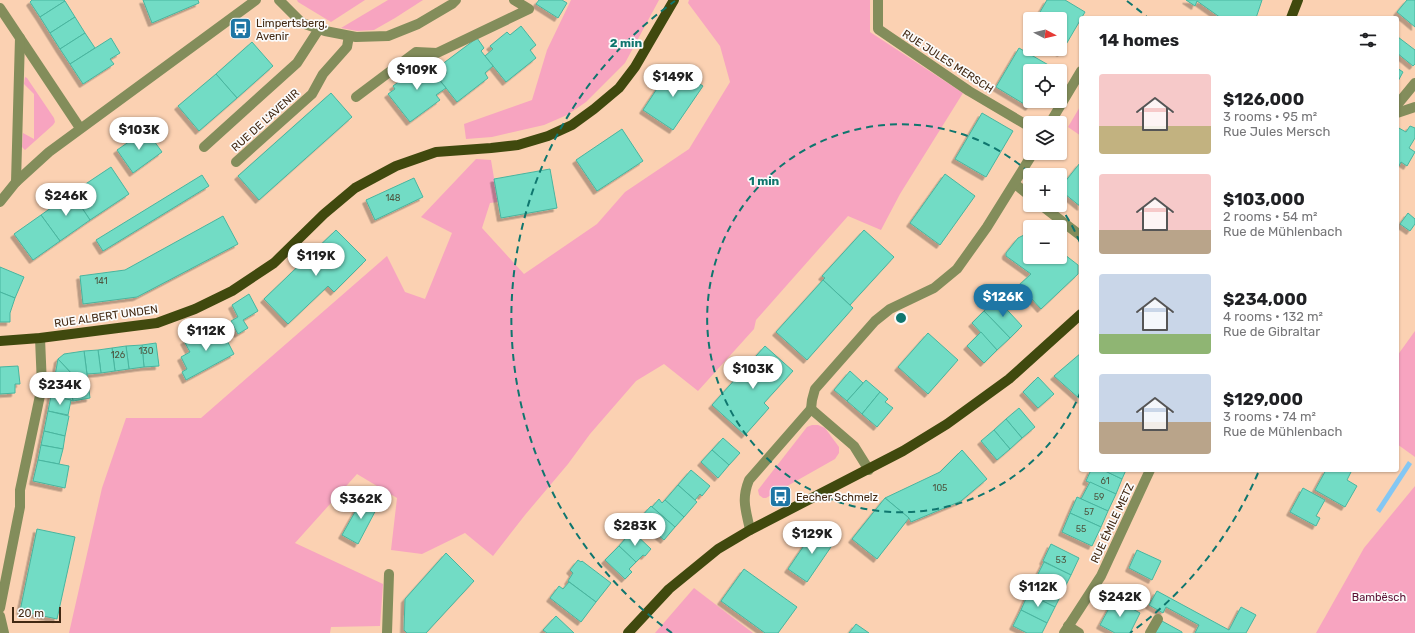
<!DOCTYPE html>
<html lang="en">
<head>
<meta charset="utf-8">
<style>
	:root { --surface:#fff; --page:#f6f6f6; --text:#202124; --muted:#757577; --accent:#1e76a5 }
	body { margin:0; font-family:Rubik,sans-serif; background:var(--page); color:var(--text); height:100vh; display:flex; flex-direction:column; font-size:15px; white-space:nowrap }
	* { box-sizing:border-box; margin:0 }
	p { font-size:13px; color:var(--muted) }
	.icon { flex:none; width:22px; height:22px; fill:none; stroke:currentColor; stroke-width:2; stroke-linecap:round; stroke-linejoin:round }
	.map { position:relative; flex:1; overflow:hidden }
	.side { position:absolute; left:1079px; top:16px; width:320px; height:456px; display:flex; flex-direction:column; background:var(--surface); border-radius:4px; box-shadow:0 1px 3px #0004 }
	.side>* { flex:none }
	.needle { width:26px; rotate:97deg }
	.buttons { position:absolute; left:1023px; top:12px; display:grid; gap:8px }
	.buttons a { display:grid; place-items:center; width:44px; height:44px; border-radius:4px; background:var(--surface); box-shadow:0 1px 3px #0004; font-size:20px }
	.scale { position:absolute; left:12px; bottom:10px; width:49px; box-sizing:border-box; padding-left:4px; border:2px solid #422812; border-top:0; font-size:11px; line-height:14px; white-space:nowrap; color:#422812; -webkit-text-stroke:3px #fbfbfb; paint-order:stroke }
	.price { position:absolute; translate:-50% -34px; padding:0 9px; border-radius:14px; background:#fff; color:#222; font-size:13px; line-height:26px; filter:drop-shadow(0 1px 2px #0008) }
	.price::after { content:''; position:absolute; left:50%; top:24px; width:12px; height:9px; margin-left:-6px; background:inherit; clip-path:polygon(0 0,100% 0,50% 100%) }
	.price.on { background:var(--accent); color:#fff }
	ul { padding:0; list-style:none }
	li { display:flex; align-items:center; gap:12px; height:100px; padding:0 20px }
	li span { display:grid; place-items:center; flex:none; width:112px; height:80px; border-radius:4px; color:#555 }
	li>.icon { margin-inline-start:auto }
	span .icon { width:48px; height:48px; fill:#fffc; stroke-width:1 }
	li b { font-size:17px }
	h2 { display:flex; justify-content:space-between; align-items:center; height:48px; padding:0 20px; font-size:17px }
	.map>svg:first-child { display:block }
</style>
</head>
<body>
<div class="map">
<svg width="1415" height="633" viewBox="0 0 1415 633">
	<defs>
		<filter id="shadow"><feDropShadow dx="-3.5" dy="3.5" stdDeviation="0" flood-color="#0004"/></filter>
	</defs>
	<rect width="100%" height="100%" fill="#fbd1b2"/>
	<g fill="#f7a4c0">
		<path d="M297,0h68l-34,22 -33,-20z"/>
		<path d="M388,0h35l-28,18 -21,12 -17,1 -16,-3z"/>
		<path d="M571,0h88l-34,63 -39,39 -19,13 -23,10 -52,12 -26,2 -2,-15 68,-24 15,-50z"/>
		<path d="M689,0h181v32l93,61 -63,101 -19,36 -33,-14 -92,104 -2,9 -56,62 -34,-27 -28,17 -46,53 -22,30 -43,51 -32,41 -28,-23 -43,21 -31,-4 6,-52 -40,-24 -62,69 88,41 -3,42 -49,1 -1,6h-261l33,-145 24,-70h75l186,-162 18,36 20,7 27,-66 -31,-16 55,-58 15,1 7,42 -8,1 -8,25 42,46 73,-50 28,-32 64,-43 41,-67 -10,-36 -32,-43z"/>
		<path d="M25,77l2,1 27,40 1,4 -2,3 -28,25 -3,-3 1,-14 11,6v-45l-10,-10z"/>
		<path d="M1081,105v31l-13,-9z"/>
		<path d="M1415,331v126l-18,-13v-88z"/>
		<path d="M812,425h6l7,3 14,19v6l-4,6 -69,39h-3l-4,-3 -1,-5 49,-63z"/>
		<path d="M1415,486v147h-99l48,-85z"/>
		<path d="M694,588l59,45h-98z"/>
	</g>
	<path fill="#83c7f4" d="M1408,461l4,3 -32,49 -4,-3z"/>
	<g fill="#72dcc5" stroke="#48b59f" filter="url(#shadow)">
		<path d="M32,0h32l1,1 -25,16 -10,-15z"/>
		<path d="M143,0h55l1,3 -47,20z"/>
		<path d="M539,0h23l5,3 -9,15 -22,-14z"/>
		<path d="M1047,0h18l20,12 -24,41 -6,-4h5v-30h-24z"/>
		<path d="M1186,0h76l-6,18h-35l-24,-17 -2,5z"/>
		<path d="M1407,0h8v27l-18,-15z"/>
		<path d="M65,1l10,16 -25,16 -10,-16z"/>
		<path d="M75,17l10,16 -25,16 -10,-16z"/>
		<path d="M521,26l15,19 -6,5 6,8 -30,24 -21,-26 8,-7 -3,-3 17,-14 3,3z"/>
		<path d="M85,33l10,15 -25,16 -10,-15z"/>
		<path d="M1398,37l17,13v14l-2,2 -16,-13z"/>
		<path d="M111,38l9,15 -10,6 4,5 -31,20 -13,-20z"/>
		<path d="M477,38l7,10 -3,3 12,15 -8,7 3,5 -31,24 -18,-23 8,-6 -6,-8z"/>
		<path d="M252,42l21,24 -36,32 -21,-24z"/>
		<path d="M1019,48l33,19 -2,4h-20v30h3l-4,6 -33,-20z"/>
		<path d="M428,60l7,9 -3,2 14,17 -10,7 4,5 -30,22 -22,-28 7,-5 -2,-3z"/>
		<path d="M672,66l31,20 -30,44 -30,-20z"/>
		<path d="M1397,68l6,4 -6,11z"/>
		<path d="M216,74l21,24 -38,33 -21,-25z"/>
		<path d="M331,93l21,24 -93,83 -21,-24z"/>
		<path d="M982,113l31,18 -27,46 -31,-18z"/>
		<path d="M1410,126l5,2v10l-6,10 6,4 -8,14 -6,-4 -2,4 -2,-2v-37l9,5z"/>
		<path d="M622,129l21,32 -46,30 -21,-31z"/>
		<path d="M146,130l16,22 -29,21 -16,-23z"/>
		<path d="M1080,163l1,1v43l-21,-17v-2z"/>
		<path d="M111,167l18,27 -39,26 -18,-27z"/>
		<path d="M550,169l7,39 -56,10 -7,-39z"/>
		<path d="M945,174l30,22 -35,49 -30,-22z"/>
		<path d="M202,175l7,11 -106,65 -7,-11z"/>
		<path d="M414,178l9,19 -48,23 -9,-20z"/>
		<path d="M72,193l18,27 -30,21 -19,-26z"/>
		<path d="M1408,213l7,6v5l-5,7 -10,-7z"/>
		<path d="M41,215l19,26 -27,19 -19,-26z"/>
		<path d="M223,216l15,28 -101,53 -54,7 -3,-28 45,-6z"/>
		<path d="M336,230l30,30 -32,32 -6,-6 -40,38 -24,-25z"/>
		<path d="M864,230l30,27 -44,48 -27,-25 2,-2 -3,-2z"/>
		<path d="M1030,232v25h30v-6l18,14v9l-37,35 -22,-24 12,-11 -25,-18v-3l12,-15z"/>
		<path d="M0,267l24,10 -9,21 -15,-6z"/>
		<path d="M823,280l30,28 -46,52 -31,-28z"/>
		<path d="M0,292l15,6 -5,15v9h-10z"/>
		<path d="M249,294l9,17 -15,9 5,8 -10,6 -7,-13 7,-4 -6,-12z"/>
		<path d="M997,299l25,27 -12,12 -26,-27z"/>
		<path d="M984,311l26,27 -13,12 -25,-27z"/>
		<path d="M219,325l15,29 -48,26 -4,-8 5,-3 -6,-12 9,-5 -6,-11 16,-8 1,1z"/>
		<path d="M981,332l16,18 -13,13 -17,-17z"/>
		<path d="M928,333l30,27 -30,34 -30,-27z"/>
		<path d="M156,343l3,23 -15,1 -2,-22z"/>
		<path d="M142,345l2,22 -15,2 -3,-23z"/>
		<path d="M126,346l3,23 -14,2 -3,-23z"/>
		<path d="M765,346l28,25 -29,32 5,5 -24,27 -33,-30z"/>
		<path d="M112,348l3,23 -14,2 -3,-23z"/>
		<path d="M98,350l3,23 -14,1 -3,-23z"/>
		<path d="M84,351l6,47 -17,3 -3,-16 2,-11 -14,-15 6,-5z"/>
		<path d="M1081,353v47l-27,-24z"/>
		<path d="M58,359l14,15 -2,11 -16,-4z"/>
		<path d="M18,366l2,18h-5v9l-15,1v-27z"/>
		<path d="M850,371l13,12 -16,18 -13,-11z"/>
		<path d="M1038,377l16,17 -16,14 -15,-16z"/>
		<path d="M866,380l14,12 -18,22 -15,-13z"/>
		<path d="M54,381l16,4 3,16 -22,-5z"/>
		<path d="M880,392l8,7 -3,3 8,6 -16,19 -15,-13z"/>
		<path d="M51,396l20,4 -3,15 -20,-4z"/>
		<path d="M1019,408l16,19 -13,11 -16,-19z"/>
		<path d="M48,411l21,5 -4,20 -21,-5z"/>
		<path d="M1006,419l16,19 -12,11 -16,-19z"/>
		<path d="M994,430l16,19 -13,11 -16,-19z"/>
		<path d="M44,431l21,5 -2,13 -22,-4z"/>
		<path d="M723,438l17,15 -11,12 -17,-15z"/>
		<path d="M41,445l22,4 -4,15 -21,-4z"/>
		<path d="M712,450l17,15 -11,13 -17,-16z"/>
		<path d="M962,450l25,29 -26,22 -50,21 -2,-4 -24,-20 55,-26z"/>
		<path d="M38,460l31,6 -4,22 -32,-7z"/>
		<path d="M691,470l19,16 -8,10 -2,-2 -5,6 -17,-15z"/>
		<path d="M1091,470h12l19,9 -6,15 -30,-13z"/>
		<path d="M1103,470h23l-4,9z"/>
		<path d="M1326,470h26l-5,10 10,6 -12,21 -30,-17z"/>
		<path d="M1090,482l26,12 -8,17 -27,-12z"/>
		<path d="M678,485l19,17 -13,15 -19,-17z"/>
		<path d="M1303,488l22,12 -9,16 4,2 -4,8 -26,-14z"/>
		<path d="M364,496l15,8 -21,40 -16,-9z"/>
		<path d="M1077,497l31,14 -7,16 -31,-14z"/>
		<path d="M885,498l24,20 -32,41 -25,-20z"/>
		<path d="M659,499l3,4 3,-3 19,17 -9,10 -23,-20z"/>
		<path d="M651,506l24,21 -11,13 -25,-21z"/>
		<path d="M1070,513l31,14 -9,19 -30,-14z"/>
		<path d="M816,528l19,13 -28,41 -19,-13z"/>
		<path d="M37,529l38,8 -18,82 -37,-8z"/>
		<path d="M632,531l19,18 -6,7 -2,-1 -7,7 -17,-16z"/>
		<path d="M1051,544l28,14 -8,17 -28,-14z"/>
		<path d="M619,546l17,16 -7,7 3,3 -7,7 -20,-19z"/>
		<path d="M1137,550l24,11 -9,19 -23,-12z"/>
		<path d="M446,553l28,28 -48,52h-19l-3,-3 1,-31z"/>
		<path d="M578,560l3,2 1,-1 29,22 -15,19 -28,-21 5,-8 -3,-3z"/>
		<path d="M1044,562l27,13 -8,16 -27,-13z"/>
		<path d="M744,569l53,38 -19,26h-13l-44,-32z"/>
		<path d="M1036,578l27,13 -8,16 -27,-13z"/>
		<path d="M569,582l27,20 -15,20 -31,-24 9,-12 4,3z"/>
		<path d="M1157,591l72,39 12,-23 15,8 -10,18h-51l4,-8 -33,-18 -3,6 -14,-8z"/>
		<path d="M1028,594l27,13 -8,16 -26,-13z"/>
		<path d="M1114,599l26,14 -10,20h-15l-15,-8z"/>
		<path d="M1021,610l26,13 -5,10h-15l-14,-7z"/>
		<path d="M556,616l18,17h-27l-4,-3z"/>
		<path d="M1162,621l20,11v1h-27z"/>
		<path d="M856,624l13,9h-20z"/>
	</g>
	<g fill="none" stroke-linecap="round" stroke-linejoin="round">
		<g stroke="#838d5b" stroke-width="10">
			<path d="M279,0l23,23 23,8 31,6 32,-1 30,-12 34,-20 4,-4"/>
			<path d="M878,0v29l91,62 61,36"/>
			<path d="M0,8l80,120"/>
			<path d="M356,97l60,-45 21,1 92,-44 -15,-9"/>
			<path d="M1397,105l18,-22"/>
			<path d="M1397,113l18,-6"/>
			<path d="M1050,123l31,-52"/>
			<path d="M204,147l93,-84 22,-34"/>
			<path d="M236,162l76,-68 11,-20 24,-27 2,-11"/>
			<path d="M16,182l4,-144"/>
			<path d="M1015,184l15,12"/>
			<path d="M0,202l16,-20 33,-30 207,-152"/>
			<path d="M1041,205l40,31"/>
			<path d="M811,409l1,-9 3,-11 60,-68 15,-12 44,-21 23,-19 30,-42 46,-74"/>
			<path d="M750,530c-4,-20 -9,-30 -1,-50l62,-71 43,37 15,24"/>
			<path d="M0,608l20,-101v-17l22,-104 -2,-48"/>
			<path d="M0,616l4,17"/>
			<path d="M1068,626l11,7"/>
			<path d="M387,633l2,-59"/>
			<path d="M1064,633l37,-57 49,-106"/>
			<path d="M1150,633l8,-14"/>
		</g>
		<g stroke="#40490e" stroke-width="10">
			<path d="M1291,18l7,-18"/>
			<path d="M0,341l40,-3 117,-15 38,-14 37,-18 42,-28 50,-49 31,-26 41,-22 40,-14 55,-4 27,-3 30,-9 24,-11 22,-16 25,-21 16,-21 39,-67"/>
			<path d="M628,633l41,-44 49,-40 32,-19 153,-79 44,-27 62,-45 72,-65"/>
		</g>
	</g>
	<g fill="none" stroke="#0f766e" stroke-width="2" stroke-dasharray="7 5">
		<path d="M1081 391A194 194 0 1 1 1032 175M1059 205A194 194 0 0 1 1081 245"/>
		<path d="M1258 473A389 389 0 0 1 1130 633M672 633A389 389 0 0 1 675 1M1127 1A389 389 0 0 1 1148 18"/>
	</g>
	<defs>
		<symbol id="bus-square" viewBox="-11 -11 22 22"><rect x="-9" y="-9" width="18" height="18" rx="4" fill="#1e76a5" stroke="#fbfbfb"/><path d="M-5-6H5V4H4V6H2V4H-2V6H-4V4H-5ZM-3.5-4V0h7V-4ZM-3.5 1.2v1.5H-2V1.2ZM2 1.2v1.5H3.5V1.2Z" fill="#fff"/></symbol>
	</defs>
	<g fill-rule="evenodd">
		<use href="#bus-square" x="228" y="16" width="25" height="25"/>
		<use href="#bus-square" x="768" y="484" width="25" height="25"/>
	</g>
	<g text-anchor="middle" stroke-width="3.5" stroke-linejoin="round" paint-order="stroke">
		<g font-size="9" fill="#4e553f">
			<text x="393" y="201">148</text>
			<text x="101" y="284">141</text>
			<text x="146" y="354">130</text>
			<text x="118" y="358">126</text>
			<text x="1105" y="484">61</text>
			<text x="940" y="491">105</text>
			<text x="1099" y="500">59</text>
			<text x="1089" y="515">57</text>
			<text x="1081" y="532">55</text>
			<text x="1061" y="563">53</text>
		</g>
		<g font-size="11" fill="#422812" stroke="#fbfbfb" text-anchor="start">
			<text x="256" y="27">Limpertsberg,<tspan x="256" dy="13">Avenir</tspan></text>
			<text x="796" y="501">Eecher Schmelz</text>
		</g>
		<g font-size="11" fill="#422812" stroke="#fbfbfb">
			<text transform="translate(948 61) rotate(33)" y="4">RUE JULES MERSCH</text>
			<text transform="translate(265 120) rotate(-42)" y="4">RUE DE L'AVENIR</text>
			<text transform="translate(106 316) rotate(-8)" y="4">RUE ALBERT UNDEN</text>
			<text transform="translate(1112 523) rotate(-65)" y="4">RUE ÉMILE METZ</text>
		</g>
		<g font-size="11" fill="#5a0e32" stroke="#fbfbfb">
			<text x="1379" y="601">Bambësch</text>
		</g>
	</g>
	<circle cx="901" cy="318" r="6" fill="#0f766e" stroke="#fbfbfb" stroke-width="2"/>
	<g font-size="12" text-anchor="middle" font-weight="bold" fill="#0f766e" stroke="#fbfbfb" stroke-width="3.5" stroke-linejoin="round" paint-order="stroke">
		<text x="626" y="47">2 min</text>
		<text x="764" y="185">1 min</text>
	</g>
</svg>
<div class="buttons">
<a><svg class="needle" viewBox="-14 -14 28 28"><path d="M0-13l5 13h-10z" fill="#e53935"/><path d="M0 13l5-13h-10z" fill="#757577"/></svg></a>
<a><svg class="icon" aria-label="locate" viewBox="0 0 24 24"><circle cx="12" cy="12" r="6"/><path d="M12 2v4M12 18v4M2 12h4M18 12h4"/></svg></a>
<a><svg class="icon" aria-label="layers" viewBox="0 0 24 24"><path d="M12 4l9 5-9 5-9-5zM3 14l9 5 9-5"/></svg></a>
<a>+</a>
<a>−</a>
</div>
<div class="scale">20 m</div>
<b class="price" style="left:417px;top:91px">$109K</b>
<b class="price" style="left:673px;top:98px">$149K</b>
<b class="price" style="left:139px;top:151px">$103K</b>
<b class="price" style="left:66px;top:217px">$246K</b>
<b class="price" style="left:316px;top:277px">$119K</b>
<b class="price on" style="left:1003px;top:318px">$126K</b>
<b class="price" style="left:206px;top:352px">$112K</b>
<b class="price" style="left:753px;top:390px">$103K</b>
<b class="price" style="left:60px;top:406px">$234K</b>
<b class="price" style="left:361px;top:520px">$362K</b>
<b class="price" style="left:635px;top:547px">$283K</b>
<b class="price" style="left:812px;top:555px">$129K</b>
<b class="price" style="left:1038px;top:608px">$112K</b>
<b class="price" style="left:1120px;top:618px">$242K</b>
<section class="side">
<h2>14 homes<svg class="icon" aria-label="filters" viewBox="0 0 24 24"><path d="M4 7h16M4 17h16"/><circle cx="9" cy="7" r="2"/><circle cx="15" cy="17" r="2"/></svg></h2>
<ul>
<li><span style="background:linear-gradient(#f6c9c9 65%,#c2b280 0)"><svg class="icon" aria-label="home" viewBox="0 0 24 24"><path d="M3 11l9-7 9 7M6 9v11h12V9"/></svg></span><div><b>$126,000</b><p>3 rooms · 95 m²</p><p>Rue Jules Mersch</p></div></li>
<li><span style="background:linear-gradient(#f6c9c9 70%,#b9a48a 0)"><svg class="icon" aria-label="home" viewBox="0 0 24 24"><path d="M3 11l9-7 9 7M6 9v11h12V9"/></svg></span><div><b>$103,000</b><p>2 rooms · 54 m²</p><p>Rue de Mühlenbach</p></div></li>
<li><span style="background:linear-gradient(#c9d6e8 75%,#8fb573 0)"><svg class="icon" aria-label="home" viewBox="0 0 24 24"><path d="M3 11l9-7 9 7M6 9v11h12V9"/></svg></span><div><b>$234,000</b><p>4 rooms · 132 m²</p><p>Rue de Gibraltar</p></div></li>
<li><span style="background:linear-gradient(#c9d6e8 60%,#b9a48a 0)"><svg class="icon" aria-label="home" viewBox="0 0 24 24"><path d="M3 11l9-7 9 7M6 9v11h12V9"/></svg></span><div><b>$129,000</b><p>3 rooms · 74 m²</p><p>Rue de Mühlenbach</p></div></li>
</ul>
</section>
</div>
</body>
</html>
